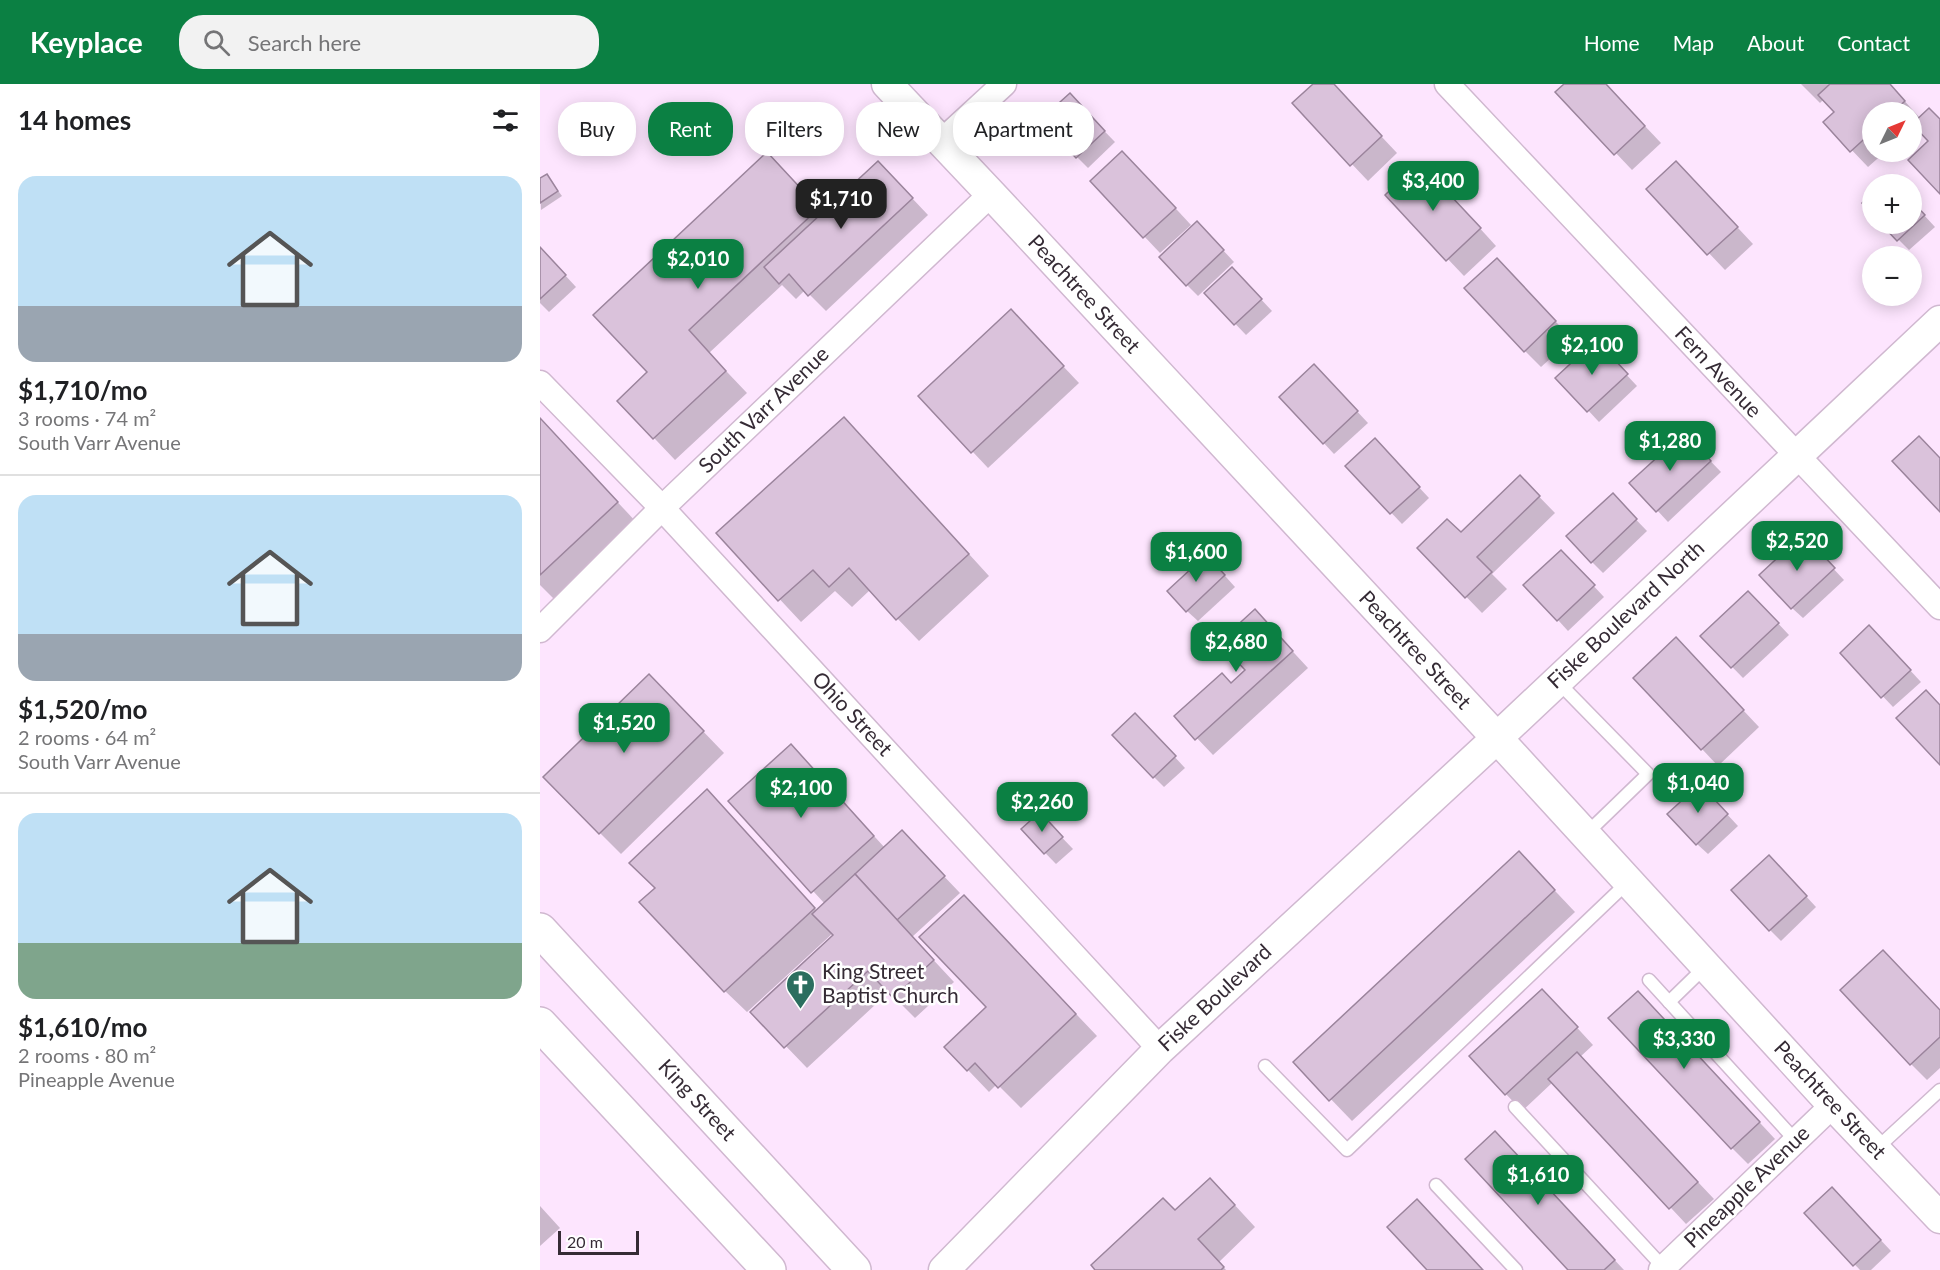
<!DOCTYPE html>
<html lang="en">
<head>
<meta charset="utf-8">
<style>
	:root { --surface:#fff; --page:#f2f2f2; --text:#202124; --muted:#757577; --line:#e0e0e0; --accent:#0b8043 }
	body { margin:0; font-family:Lato,sans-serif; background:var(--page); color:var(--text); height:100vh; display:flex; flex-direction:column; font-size:22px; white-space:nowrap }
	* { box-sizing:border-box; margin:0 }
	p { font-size:20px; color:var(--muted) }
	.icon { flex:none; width:33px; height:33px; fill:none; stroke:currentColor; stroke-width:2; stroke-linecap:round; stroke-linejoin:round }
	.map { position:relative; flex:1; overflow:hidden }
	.panel { display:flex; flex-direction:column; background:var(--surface); width:540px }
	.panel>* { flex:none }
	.guide { position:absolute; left:18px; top:18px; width:570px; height:54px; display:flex; gap:12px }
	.needle { width:39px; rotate:47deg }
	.tools { position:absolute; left:1322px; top:18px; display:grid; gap:12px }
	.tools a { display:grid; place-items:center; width:60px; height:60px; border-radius:50%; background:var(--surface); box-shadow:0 3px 15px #0003; font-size:30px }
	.scale { position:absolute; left:18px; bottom:15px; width:81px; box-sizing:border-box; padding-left:6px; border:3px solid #352b35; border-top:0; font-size:16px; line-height:21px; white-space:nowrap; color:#352b35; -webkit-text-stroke:4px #fff; paint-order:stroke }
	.price { position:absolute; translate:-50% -51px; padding:0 14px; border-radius:12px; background:var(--accent); color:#fff; font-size:20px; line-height:39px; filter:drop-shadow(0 2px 3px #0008) }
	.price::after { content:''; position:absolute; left:50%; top:36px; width:18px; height:14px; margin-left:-9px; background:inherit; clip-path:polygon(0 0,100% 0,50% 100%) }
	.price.active { background:#222; color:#fff }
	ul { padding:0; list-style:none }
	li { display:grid; align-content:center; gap:12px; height:318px; padding:0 18px }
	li+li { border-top:2px solid var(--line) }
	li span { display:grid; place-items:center; height:186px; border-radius:18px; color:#555 }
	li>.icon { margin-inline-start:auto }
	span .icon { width:108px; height:108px; fill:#fffc; stroke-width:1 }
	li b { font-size:26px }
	h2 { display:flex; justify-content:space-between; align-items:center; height:72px; padding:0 18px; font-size:26px }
	.tag { padding:0 21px; border-radius:24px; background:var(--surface); box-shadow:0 3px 15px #0003; font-size:21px; line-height:54px }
	.tag.active { background:var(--accent); color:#fff }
	header { display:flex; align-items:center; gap:36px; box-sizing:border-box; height:84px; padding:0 30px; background:var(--accent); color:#fff }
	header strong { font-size:28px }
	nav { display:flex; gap:33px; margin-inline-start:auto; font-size:21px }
	.search { width:420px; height:54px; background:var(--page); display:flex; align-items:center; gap:15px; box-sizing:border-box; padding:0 21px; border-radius:24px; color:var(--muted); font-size:22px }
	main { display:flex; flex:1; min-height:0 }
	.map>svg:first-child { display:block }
</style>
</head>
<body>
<header>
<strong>Keyplace</strong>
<div class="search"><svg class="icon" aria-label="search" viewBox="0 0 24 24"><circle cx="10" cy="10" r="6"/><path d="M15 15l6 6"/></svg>Search here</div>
<nav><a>Home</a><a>Map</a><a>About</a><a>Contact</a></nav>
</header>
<main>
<section class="panel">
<h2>14 homes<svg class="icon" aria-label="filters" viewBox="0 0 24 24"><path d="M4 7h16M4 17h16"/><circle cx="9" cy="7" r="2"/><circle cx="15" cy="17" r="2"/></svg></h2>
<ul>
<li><span style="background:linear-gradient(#bfe0f5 70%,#9aa5b1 0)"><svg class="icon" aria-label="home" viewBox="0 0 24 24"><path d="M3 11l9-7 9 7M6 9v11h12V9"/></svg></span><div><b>$1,710/mo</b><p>3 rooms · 74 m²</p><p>South Varr Avenue</p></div></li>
<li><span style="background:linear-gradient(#bfe0f5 75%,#9aa5b1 0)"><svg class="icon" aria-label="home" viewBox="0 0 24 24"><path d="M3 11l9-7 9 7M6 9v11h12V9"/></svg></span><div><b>$1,520/mo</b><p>2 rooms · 64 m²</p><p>South Varr Avenue</p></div></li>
<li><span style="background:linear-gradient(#bfe0f5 70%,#7fa58c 0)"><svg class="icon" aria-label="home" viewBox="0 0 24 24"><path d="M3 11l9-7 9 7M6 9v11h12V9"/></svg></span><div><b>$1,610/mo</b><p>2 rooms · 80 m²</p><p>Pineapple Avenue</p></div></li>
</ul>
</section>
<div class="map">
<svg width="1400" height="1186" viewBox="0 0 1400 1186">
	<rect width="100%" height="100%" fill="#fde5fe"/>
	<g fill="#0003">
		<path d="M775,0h17l65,69 -29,28 -74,-78z"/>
		<path d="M1026,0h39l56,59 -29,27 -74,-78z"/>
		<path d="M1261,0h88l31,34 9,-8 11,82 -10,-51 -16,-17 -3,3v-15h-39v40h13l-17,15 -43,-45 11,-10 -12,-13 -4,4z"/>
		<path d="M540,22l35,36 -27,26 -11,-11z"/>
		<path d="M599,85l52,56 -31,28 -68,-72z"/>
		<path d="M7,92l15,20 -21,14 -1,-30z"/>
		<path d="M248,92l36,37 70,-34 34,36 -102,96 -21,-21 -9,9 -14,-14 -73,68 38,40 -72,67 -56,-59 30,-29z"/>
		<path d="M1152,95l61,65 -28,26 -77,-81z"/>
		<path d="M1350,95l5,5h-10z"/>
		<path d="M896,96l60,66 -32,30 -77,-81z"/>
		<path d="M1371,117l24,26 -26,23 -26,-26h28z"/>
		<path d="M668,150l26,28 -36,34 -11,-11z"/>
		<path d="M0,164l36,39 -27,25 -9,-9z"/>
		<path d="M973,192l59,63 -31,28 -16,-16z"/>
		<path d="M703,196l29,31 -26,24 -40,-42z"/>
		<path d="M487,244l52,55 -91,85 -16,-17z"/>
		<path d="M1066,269l31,33 -38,36 -41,-44z"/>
		<path d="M785,293l43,46 -34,31 -53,-57z"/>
		<path d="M0,335l98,105 -82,77 -16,-16z"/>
		<path d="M325,356l124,136 -70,65 -49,-51 -18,17 -17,-16 -34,31 -83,-89z"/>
		<path d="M1155,361l26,27 -53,50 -36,-39z"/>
		<path d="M845,367l44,47 -27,26 -55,-58z"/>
		<path d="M980,393l35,36 -63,61 15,15 -25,24 -63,-65 42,-14z"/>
		<path d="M1083,422l24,25 -44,42 -11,-11z"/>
		<path d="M1273,463l31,33 -41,38 -11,-10z"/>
		<path d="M1032,479l32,34 -36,34 -10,-11z"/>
		<path d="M677,483l18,20 -37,34 -11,-10z"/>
		<path d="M1219,519l30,32 -46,43 -41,-42z"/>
		<path d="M731,544l37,40 -95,87 -37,-39 56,-32 15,-14z"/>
		<path d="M1340,554l41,44 -28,25 -51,-54z"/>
		<path d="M1152,572l67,71 -41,39 -16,-17z"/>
		<path d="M131,614l53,55 -103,101 -21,-21z"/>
		<path d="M606,642l39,42 -21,19 -10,-10z"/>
		<path d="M272,684l73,80 33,1 42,44 -48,44 42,45 -39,36 -26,-26 -82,76 -54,-56 82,-76 -2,-3 -86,79 -22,-21 -68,-103 50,-97 110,120 8,-7 -95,-103z"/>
		<path d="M1171,713l27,29 -30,28 -11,-10z"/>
		<path d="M510,741l23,24 -17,15 -33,-34z"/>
		<path d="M1240,784l36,39 -35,34 -11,-11z"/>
		<path d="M1000,791l35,37 -223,209 -57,-59z"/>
		<path d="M445,834l112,118 -76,72 -24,-24 -8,8 -21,-22 20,-63z"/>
		<path d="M1018,923l35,38 -13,12 134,142 -28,25 -133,-142 -31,29 -51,-54z"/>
		<path d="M1114,925l121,130 -27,25 -16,-16z"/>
		<path d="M1400,927v57l-13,12 -16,-16z"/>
		<path d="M971,1065l113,121h-54z"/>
		<path d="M1303,1116l48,51 -20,19h-11l-54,-57z"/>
		<path d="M691,1117l24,26 -36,35 7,8h-129l78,-58z"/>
		<path d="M0,1122l20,22 -20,18z"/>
	</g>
	<g fill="#dac2db" stroke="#9b849c" stroke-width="1.5">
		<path d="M773,0h21l48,52 -32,30 -58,-63z"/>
		<path d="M1024,0h42l39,42 -31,29 -59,-63z"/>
		<path d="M1290,0h60l15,17 -12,11h-21v20l-22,20 -27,-30 11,-10 -16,-17z"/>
		<path d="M530,9l35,38 -29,27 -36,-38z"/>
		<path d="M1389,24l11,11v75l-32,-34 20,-19 -16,-17z"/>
		<path d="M582,67l54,57 -33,30 -53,-57z"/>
		<path d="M227,68l52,56 -130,122 37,41 -73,68 -36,-38 30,-29 -54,-57z"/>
		<path d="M338,77l35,37 -105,98 -19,-22 -10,10 -15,-17z"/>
		<path d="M1136,77l62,66 -31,28 -61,-66z"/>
		<path d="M879,78l62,66 -35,33 -61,-66z"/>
		<path d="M7,90l11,17 -18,12v-25z"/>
		<path d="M1332,110v20l-10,-11z"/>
		<path d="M1371,116l14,15 -28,26 -16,-17h30z"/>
		<path d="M657,137l27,29 -38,36 -27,-29z"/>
		<path d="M0,163l26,28 -26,24z"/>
		<path d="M957,174l59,63 -32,31 -60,-64z"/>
		<path d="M692,183l30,32 -28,26 -30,-32z"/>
		<path d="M471,225l53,57 -93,87 -53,-57z"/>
		<path d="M1056,256l32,34 -41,38 -32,-34z"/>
		<path d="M774,280l44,47 -35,33 -44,-47z"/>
		<path d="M304,333l125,137 -73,66 -47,-52 -20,19 -16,-17 -35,31 -62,-68z"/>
		<path d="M0,334l78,84 -78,73z"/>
		<path d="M1145,348l26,29 -55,51 -27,-29z"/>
		<path d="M1379,352l21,22v54l-48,-51z"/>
		<path d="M835,354l45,49 -30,27 -45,-48z"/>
		<path d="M980,391l20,21 -63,61 15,15 -27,26 -48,-50 30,-29 14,13z"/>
		<path d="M1073,409l24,26 -46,44 -25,-27z"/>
		<path d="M1263,450l32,34 -44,41 -32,-34z"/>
		<path d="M1021,466l34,35 -38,36 -34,-36z"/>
		<path d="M666,471l19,20 -39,37 -19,-21z"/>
		<path d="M1208,507l31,32 -48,45 -31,-32z"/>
		<path d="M715,525l38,42 -98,89 -21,-24 48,-43 9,10 14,-13 -26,-28z"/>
		<path d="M1329,541l42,45 -30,28 -41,-45z"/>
		<path d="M1136,553l68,73 -43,40 -68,-72z"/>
		<path d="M109,590l55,57 -105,103 -56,-57z"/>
		<path d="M1386,606l14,15v60l-44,-47z"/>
		<path d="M595,629l41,43 -23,22 -41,-43z"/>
		<path d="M251,660l83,92 -63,57 -83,-92z"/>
		<path d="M1160,700l28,30 -32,31 -29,-31z"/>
		<path d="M167,705l108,119 -91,84 -85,-90 16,-14 -26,-25z"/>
		<path d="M500,728l23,25 -19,17 -23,-25z"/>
		<path d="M362,746l43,46 -48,44 -42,-46z"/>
		<path d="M979,767l36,39 -226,211 -36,-39z"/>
		<path d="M1229,771l38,41 -38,35 -38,-41z"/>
		<path d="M315,790l79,86 -41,38 -25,-27 -84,77 -34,-36 83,-77 -21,-21z"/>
		<path d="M424,811l112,119 -78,74 -23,-25 -8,8 -23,-24 42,-40 -67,-70z"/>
		<path d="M1343,866l57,60v27l-30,28 -70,-75z"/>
		<path d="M1002,905l36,38 -73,68 -36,-39z"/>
		<path d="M1098,907l122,131 -29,27 -123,-131z"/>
		<path d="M1037,968l121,130 -29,27 -121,-130z"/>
		<path d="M955,1047l120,129 -11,10h-36l-103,-111z"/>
		<path d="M670,1094l25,27 -37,34 26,28 -3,3h-126l-4,-5 72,-67 12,12z"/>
		<path d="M1292,1103l49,53 -28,26 -49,-53z"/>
		<path d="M877,1115l66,71h-56l-40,-43z"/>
	</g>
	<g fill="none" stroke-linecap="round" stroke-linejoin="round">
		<defs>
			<g id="service">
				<path d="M1018,598l90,92 -62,60"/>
				<path d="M1109,896l147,161"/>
				<path d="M1129,918l36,-35"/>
				<path d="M725,982l82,84 281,-268"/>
				<path d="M975,1023l149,161"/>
				<path d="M1336,1065l64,-59"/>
				<path d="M896,1101l80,85"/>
			</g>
			<g id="minor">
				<path d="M907,0l493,523"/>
				<path d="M401,58l63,-58"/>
				<path d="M0,299l122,125 498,541"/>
				<path d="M0,546l122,-122 329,-314"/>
				<path d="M1121,1186l172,-165"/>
			</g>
			<g id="tertiary">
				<path d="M347,0l104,110 506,544 336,367 107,113"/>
				<path d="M404,1186l216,-221 337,-311 443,-417"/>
			</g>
			<g id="primary">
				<path d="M0,846l314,340"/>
				<path d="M0,940l229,246"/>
			</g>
		</defs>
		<use href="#service" stroke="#d0b8d0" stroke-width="15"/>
		<use href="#minor" stroke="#d0b8d0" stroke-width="27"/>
		<use href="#tertiary" stroke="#d0b8d0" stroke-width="33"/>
		<use href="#primary" stroke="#d0b8d0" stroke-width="36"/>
		<use href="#service" stroke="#fff" stroke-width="12"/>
		<use href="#minor" stroke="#fff" stroke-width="24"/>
		<use href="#tertiary" stroke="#fff" stroke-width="30"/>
		<use href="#primary" stroke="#fff" stroke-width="33"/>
	</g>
	<defs>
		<symbol id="church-pin" viewBox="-11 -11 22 30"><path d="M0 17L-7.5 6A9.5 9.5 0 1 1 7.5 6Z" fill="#2b6e5f" stroke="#fff"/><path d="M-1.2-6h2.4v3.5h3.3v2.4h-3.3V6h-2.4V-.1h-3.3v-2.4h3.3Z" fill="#fff"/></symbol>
	</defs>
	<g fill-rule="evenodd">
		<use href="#church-pin" x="244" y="884" width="33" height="45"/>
	</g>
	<g text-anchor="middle" stroke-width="5" stroke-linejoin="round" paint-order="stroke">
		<g font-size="21" fill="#352b35" stroke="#fff">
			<text transform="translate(544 210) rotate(47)" y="7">Peachtree Street</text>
			<text transform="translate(1178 288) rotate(47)" y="7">Fern Avenue</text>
			<text transform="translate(224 326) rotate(-44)" y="7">South Varr Avenue</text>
			<text transform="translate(1086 531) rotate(-43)" y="7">Fiske Boulevard North</text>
			<text transform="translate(875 566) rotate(47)" y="7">Peachtree Street</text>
			<text transform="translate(312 630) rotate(47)" y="7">Ohio Street</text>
			<text transform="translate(675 914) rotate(-43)" y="7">Fiske Boulevard</text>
			<text transform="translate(157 1016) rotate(47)" y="7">King Street</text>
			<text transform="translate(1290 1016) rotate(47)" y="7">Peachtree Street</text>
			<text transform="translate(1207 1103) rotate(-44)" y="7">Pineapple Avenue</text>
		</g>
		<g font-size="21" fill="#352b35" stroke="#fff" text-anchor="start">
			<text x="282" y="895">King Street<tspan x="282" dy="24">Baptist Church</tspan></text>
		</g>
	</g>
</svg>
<div class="tools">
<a><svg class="needle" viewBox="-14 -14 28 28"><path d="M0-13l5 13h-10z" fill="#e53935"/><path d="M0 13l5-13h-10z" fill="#757577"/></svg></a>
<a>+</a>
<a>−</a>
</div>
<div class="scale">20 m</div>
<b class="price" style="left:893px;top:128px">$3,400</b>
<b class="price active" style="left:301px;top:146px">$1,710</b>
<b class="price" style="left:158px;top:206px">$2,010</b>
<b class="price" style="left:1052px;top:292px">$2,100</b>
<b class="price" style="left:1130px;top:388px">$1,280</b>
<b class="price" style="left:1257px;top:488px">$2,520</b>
<b class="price" style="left:656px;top:499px">$1,600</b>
<b class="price" style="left:696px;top:589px">$2,680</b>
<b class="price" style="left:84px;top:670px">$1,520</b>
<b class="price" style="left:1158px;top:730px">$1,040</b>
<b class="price" style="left:261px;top:735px">$2,100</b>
<b class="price" style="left:502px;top:749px">$2,260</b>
<b class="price" style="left:1144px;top:986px">$3,330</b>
<b class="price" style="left:998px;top:1122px">$1,610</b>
<div class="guide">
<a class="tag">Buy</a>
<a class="tag active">Rent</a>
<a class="tag">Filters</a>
<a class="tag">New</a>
<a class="tag">Apartment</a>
</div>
</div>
</main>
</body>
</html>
